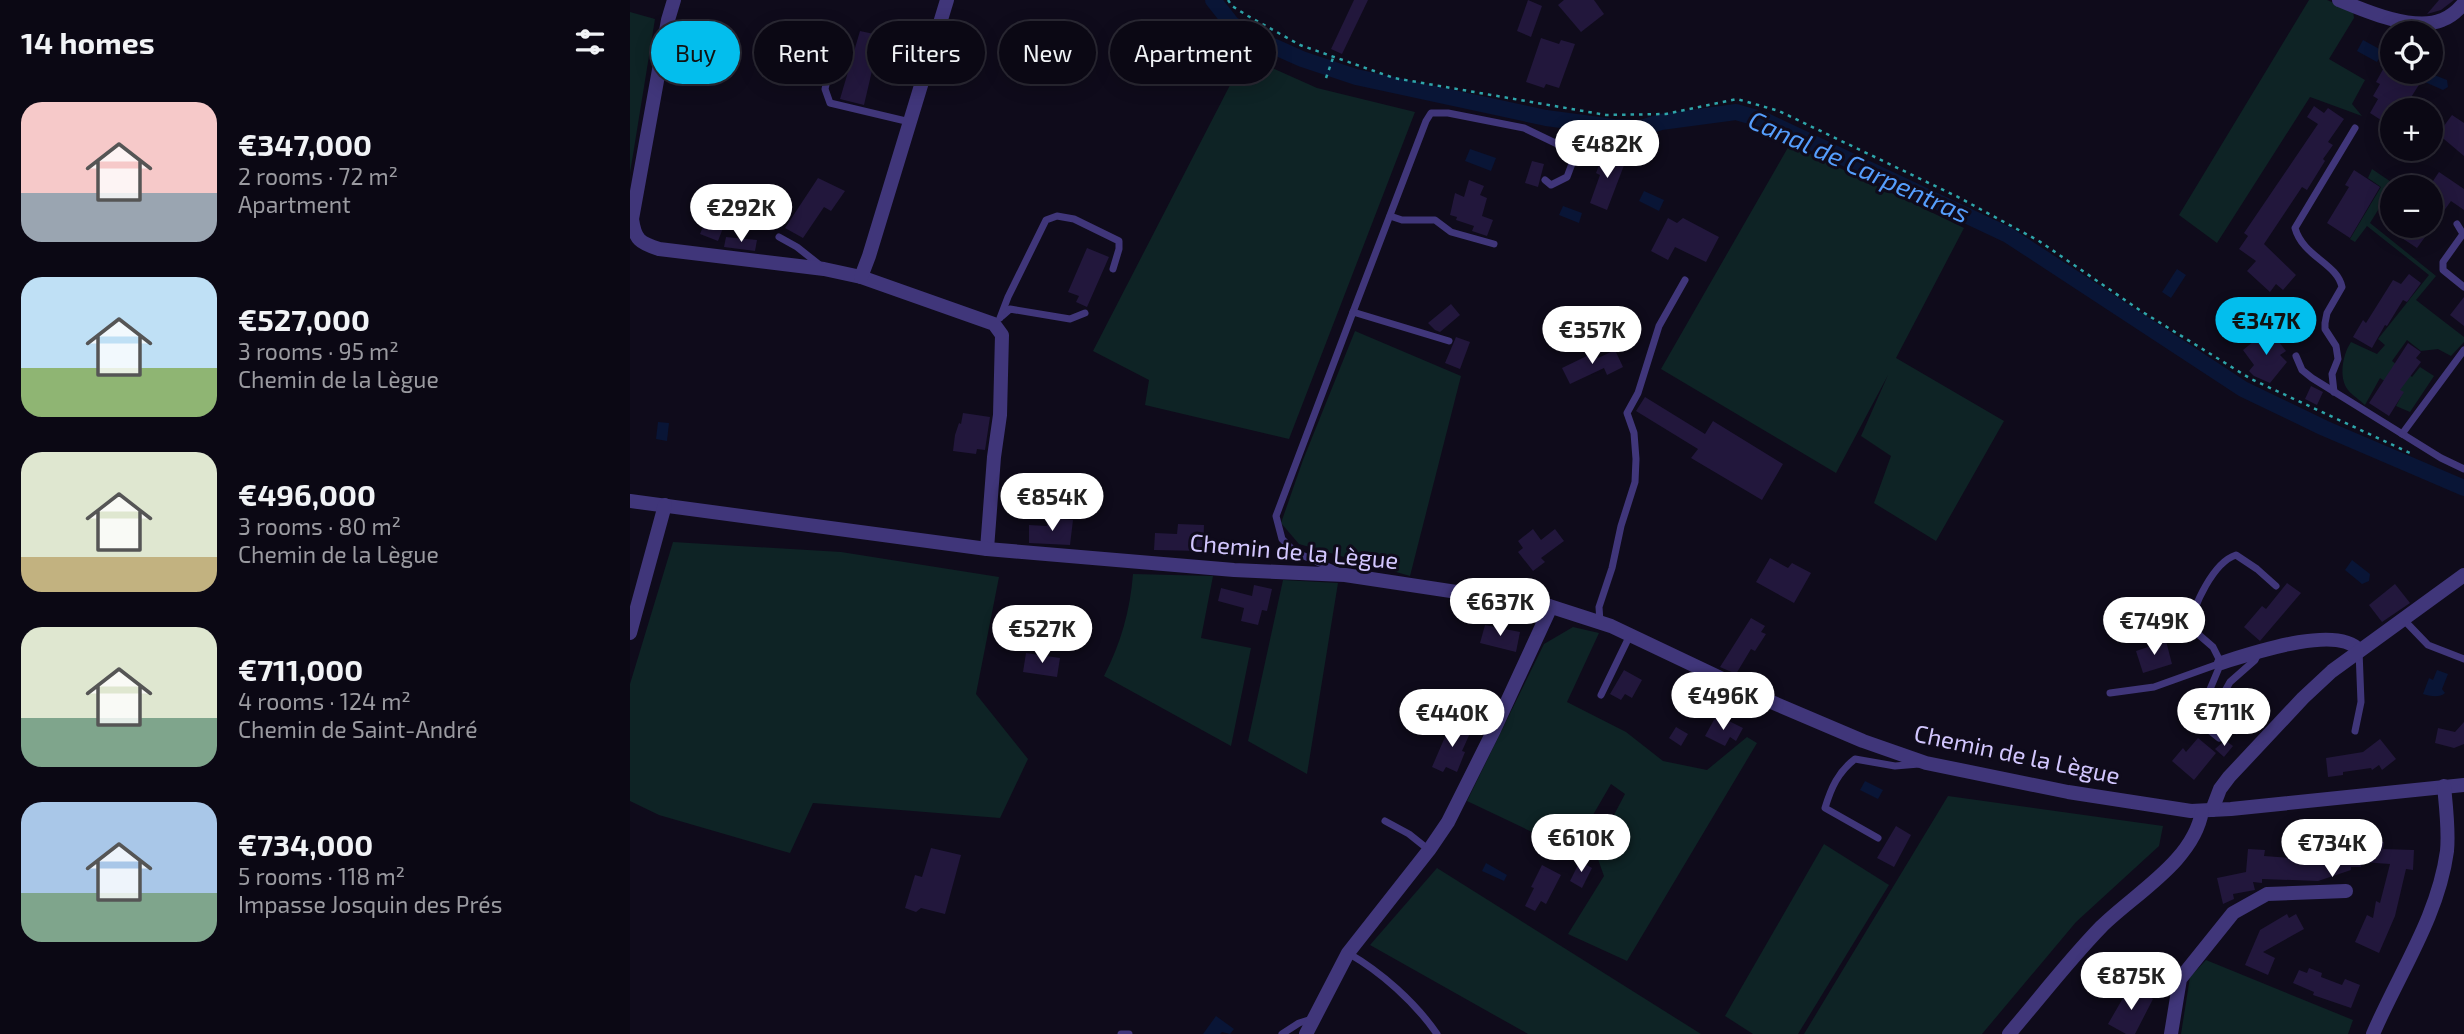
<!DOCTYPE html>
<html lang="en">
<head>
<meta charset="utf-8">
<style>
	:root { --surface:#0b0814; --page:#191622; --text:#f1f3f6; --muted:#9a9aa0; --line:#2b2934; --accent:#03beed }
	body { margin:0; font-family:"Exo 2",sans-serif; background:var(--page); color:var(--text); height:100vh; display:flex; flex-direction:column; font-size:26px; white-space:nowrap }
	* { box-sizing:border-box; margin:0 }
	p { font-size:23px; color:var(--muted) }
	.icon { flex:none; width:38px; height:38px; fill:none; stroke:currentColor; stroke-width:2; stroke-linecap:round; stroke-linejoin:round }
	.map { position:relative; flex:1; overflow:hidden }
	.panel { display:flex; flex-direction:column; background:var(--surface); width:630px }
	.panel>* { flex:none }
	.banner { position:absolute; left:21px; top:21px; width:665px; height:63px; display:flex; gap:14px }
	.tools { position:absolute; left:1750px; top:21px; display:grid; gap:14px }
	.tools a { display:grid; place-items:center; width:63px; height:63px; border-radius:50%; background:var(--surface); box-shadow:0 4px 18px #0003,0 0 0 2px var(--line); font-size:35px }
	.price { position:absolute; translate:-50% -60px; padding:0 16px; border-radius:24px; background:#fff; color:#222; font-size:23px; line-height:46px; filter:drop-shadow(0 2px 4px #0008) }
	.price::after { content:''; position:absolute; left:50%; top:42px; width:21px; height:16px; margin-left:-10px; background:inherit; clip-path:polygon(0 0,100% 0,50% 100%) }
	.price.on { background:var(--accent); color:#111 }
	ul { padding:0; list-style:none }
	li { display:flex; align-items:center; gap:21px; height:175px; padding:0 21px }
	li span { display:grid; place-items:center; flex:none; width:196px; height:140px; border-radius:21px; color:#555 }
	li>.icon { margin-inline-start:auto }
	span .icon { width:84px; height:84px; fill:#fffc; stroke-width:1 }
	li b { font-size:30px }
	h2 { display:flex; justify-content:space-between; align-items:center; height:84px; padding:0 21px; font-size:30px }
	.tag { padding:0 24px; border-radius:32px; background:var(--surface); box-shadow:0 4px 18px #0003,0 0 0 2px var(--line); font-size:24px; line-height:63px }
	.tag.on { background:var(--accent); color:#111 }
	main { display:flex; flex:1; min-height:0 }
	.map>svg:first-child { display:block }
</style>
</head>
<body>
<main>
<section class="panel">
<h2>14 homes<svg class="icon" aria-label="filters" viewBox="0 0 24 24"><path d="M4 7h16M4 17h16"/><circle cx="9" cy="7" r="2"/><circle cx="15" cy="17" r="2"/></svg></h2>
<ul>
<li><span style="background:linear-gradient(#f6c9c9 65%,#9aa5b1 0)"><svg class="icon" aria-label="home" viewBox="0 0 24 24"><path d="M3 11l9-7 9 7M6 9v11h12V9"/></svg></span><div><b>€347,000</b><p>2 rooms · 72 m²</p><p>Apartment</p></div></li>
<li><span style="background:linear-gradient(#bfe0f5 65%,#8fb573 0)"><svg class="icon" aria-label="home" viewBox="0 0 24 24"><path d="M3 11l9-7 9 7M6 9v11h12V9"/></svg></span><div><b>€527,000</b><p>3 rooms · 95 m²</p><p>Chemin de la Lègue</p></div></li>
<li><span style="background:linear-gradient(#dfe7d0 75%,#c2b280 0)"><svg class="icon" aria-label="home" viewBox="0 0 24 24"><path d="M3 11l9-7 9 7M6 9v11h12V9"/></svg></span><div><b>€496,000</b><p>3 rooms · 80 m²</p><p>Chemin de la Lègue</p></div></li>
<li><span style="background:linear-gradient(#dfe7d0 65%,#7fa58c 0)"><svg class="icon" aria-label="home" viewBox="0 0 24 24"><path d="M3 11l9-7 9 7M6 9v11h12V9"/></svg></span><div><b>€711,000</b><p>4 rooms · 124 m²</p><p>Chemin de Saint-André</p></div></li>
<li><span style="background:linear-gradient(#a9c7e8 65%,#7fa58c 0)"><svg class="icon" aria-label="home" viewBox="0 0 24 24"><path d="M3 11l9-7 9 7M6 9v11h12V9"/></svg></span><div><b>€734,000</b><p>5 rooms · 118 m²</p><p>Impasse Josquin des Prés</p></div></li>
</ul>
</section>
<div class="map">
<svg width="1834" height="1034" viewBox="0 0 1834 1034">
	<rect width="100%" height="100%" fill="#0f0b1b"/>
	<g fill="#0e2325">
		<path d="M1679,0h18l26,11 1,7 -25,41 36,21 -13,24 10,12 -52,-19 -93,146 -38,-28z"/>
		<path d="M0,12l25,7 -25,154z"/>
		<path d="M615,56l72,32 98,24 -126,327 -144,-34 4,-25 -56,-29z"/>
		<path d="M1160,144l174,84 -68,130 108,63 -68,120 -62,-38 17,-47 -30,-20 27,-61 -52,98 -175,-104z"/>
		<path d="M1742,169l22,15 -24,39 66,53 -20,24 48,37v5l-13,14 -13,-7 -17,2 -14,-11 -15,21 20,16 8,-10 14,9 -24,36 -14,-6 7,-13 -23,-15 -15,27c-5,-5 -13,-10 -17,-15 -10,-13 -5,-36 3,-48l26,12 8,-9 -7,-6 51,-64 -62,-49 -12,16 -5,-3 31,-52 -13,-9z"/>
		<path d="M725,331l106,45 -51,200 -111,-32 -18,-21 22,-63z"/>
		<path d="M43,542l168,10 158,25 -23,117 52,65 -28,59 -187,-15 -23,50 -131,-38 -29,-14v-117z"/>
		<path d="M503,574l80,2 -12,62 50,10 -20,98 -127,-70c17,-33 26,-65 29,-102z"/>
		<path d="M653,580l55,3 -31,191 -59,-33z"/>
		<path d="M943,627l26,6 -32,69 59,30 37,29 44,9 40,-33 10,6 -130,218 -59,-27 36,-58 -9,-25 30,-57 -14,-10 -39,67 -105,-50 77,-157z"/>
		<path d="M1318,796l215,30 -4,20 -83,76 -94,112h-178z"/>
		<path d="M1194,844l65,41 -91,149h-45l-28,-18z"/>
		<path d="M807,868l264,166h-173l-158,-89z"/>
		<path d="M1576,960l147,60 -5,14h-167l9,-57z"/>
	</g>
	<g fill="#091536">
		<path d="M1733,40l20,11 -6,11 -20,-11z"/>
		<path d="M1799,73l18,7 1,7 -5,3 -18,-8z"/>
		<path d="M840,149l26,9 -5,13 -26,-10z"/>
		<path d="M1014,191l20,9 -5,11 -20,-10z"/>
		<path d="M933,206l19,7 -3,10 -20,-8z"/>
		<path d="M1547,269l9,6 -15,23 -9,-6z"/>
		<path d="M28,422l11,1 -2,18 -11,-2z"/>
		<path d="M1722,560l18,14 -1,7 -7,3 -17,-14z"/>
		<path d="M1497,604l10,6 -13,19h-6l-3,-6z"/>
		<path d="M1807,670l11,4 -6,15 3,4c-5,5 -16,3 -22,1l6,-16 4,2z"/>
		<path d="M1235,781l18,9 -5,9 -18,-9z"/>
		<path d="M856,863l21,12 -3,6 -22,-10z"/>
		<path d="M1489,958l18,10 -6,11 -19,-11v-6z"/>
		<path d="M586,1016l18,13 -4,5 -8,-2 -2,2h-17z"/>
	</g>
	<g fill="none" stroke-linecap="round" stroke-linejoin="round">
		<path stroke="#091536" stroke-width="16" d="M583,0l19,24 18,12 52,23 54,18 190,41 68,9 27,1 20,-6 75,-10 28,8 244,115 235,154 81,39 140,60"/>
	</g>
	<g fill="#22173c">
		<path d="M724,0h14l-26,54 -11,-5z"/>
		<path d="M898,0l14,6 -11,31 -14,-6z"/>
		<path d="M934,0h30l10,14 -23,18 -23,-27z"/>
		<path d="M1809,0h15l-13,10 -14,4z"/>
		<path d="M230,31l14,3 -2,8 6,3 -14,60 -24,-6z"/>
		<path d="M911,38l18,6 2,-4 14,4 -16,44 -13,-4 -2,4 -18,-6z"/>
		<path d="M1762,53v19h35l-24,38h-12l-7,12 -14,-9 8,-14 -5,-3 7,-12 -4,-2z"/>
		<path d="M1684,106l10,7 4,-5 16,11 -16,23 5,3 -10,14 2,2 -18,29 -5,-3 -38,57 32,31 -13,15 -7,-6 -6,8 -23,-21 9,-10 -17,-12 9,-13 -4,-3 74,-109 -11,-7z"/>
		<path d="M1822,115l12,8v33l-26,-22z"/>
		<path d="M974,152l22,8 -19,50 -17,-7 10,-28 -4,-2z"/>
		<path d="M902,161l12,3 -6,23 -13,-4z"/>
		<path d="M1724,170l26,17 -30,51 -23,-15 22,-36 -4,-2z"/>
		<path d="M1809,172l25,17v21l-13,-9 -34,47 -15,-10 9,-12h20v-42z"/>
		<path d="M188,178l27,13 -14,20 -7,-4 -21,31 -18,-10z"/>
		<path d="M839,180l15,6 -4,9 7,3 -5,18 11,4 -6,16 -15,-5 2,-5 -18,-6 1,-3 -7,-2 5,-22 9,4z"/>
		<path d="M73,191l21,8 -4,13 8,3 -10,26 -18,-7 5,-12 -12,-5z"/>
		<path d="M1038,218l9,5 6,-5 36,19 -13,25 -31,-15 -7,13 -17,-9z"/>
		<path d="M96,237l31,3 -2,11 -31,-4z"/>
		<path d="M457,248l22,9 -22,50 -11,-5 3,-6 -11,-4z"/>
		<path d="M1779,274l12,9 -14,19 -4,-2 -16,26 -2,-1 -13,23 -19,-11 10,-17 3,3 27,-43 8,4z"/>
		<path d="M1834,297v29l-14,-11z"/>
		<path d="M821,304l9,11 -20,17 -5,-2 -7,-7z"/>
		<path d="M1639,329l17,22 -6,4 7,7 -17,21 -16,-7 -5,-5 5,-6 -11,-15z"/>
		<path d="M826,337l14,5 -10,27 -15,-6z"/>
		<path d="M1778,343l13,9 -5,6 5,4 -21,28 4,2 -15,24 -20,-13z"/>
		<path d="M985,350l8,17 -16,8 -3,-7 -34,16 -8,-16 33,-16 3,6z"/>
		<path d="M1681,386l12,6 -6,13 -12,-6z"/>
		<path d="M1015,397l60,37 8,-13 70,43 -21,36 -71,-42 7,-9 -62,-38z"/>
		<path d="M333,413l27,4 -5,33 -8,-1 -1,5 -23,-3 2,-16 4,-12 2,1z"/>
		<path d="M418,518l25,2 -3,25 -41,-2v-18l18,1z"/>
		<path d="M548,524l26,1 -1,26 -49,-1 1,-17 22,1z"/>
		<path d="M903,529l8,11 14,-11 9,12 -23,17 4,4 -12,9 -15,-19 5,-4 -5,-7z"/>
		<path d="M1140,558l18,10 4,-5 19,10 -17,30 -38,-21z"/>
		<path d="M1657,583l14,10 -41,48 -16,-14 18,-21 4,3z"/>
		<path d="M1765,584l15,19 -28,19 -13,-17z"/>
		<path d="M624,585l18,4 -5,22 -5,-1 -4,15 -17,-4 3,-13 -26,-7 3,-13 31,8z"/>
		<path d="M1121,618l14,8 -4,6 5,2 -11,17 -4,-2 -15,25 -16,-7z"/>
		<path d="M855,625l35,7 -4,20 -36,-9z"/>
		<path d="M1536,641l6,23 -29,9 -7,-22z"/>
		<path d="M396,653l34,5 -3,19 -34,-5z"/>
		<path d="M994,670l18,10 -10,18 -7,-4 -4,6 -11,-6z"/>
		<path d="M1610,691l20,16 -23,28 -24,-19 10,-12 2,-2 4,3z"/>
		<path d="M1085,718l12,7 2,-4 14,7 -7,13 -6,-4 -5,9 -20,-10z"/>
		<path d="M1834,722v22l-10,4 -19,-5 3,-15 17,4z"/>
		<path d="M821,723l20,8 -9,20 3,1 -8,20 -11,-5 -3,5 -11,-5z"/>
		<path d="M1046,727l12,7 -7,12 -12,-8z"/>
		<path d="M1568,738l18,15 -22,27 -22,-19 11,-13 3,4z"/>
		<path d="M1750,739l16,20 -14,11 -3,-5 -7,5 -1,-2 -28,4v3l-15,2 -2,-19 37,-6z"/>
		<path d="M1595,740l8,6 -9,11 -9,-8z"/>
		<path d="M1266,826l15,9 -17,32 -17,-9z"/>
		<path d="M1729,835l11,1v5l14,1 -1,7 31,1 -1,20 -7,-1 -11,47 -16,37 -24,-11 12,-27 6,3 3,-17 4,2 10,-39 -28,-2 -1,5h-10v3l-33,11 -56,-2v4l-9,-1 2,8 -22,4 1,5 -11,5 -6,-26 29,-6 2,-23 17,1 -1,6 66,5 1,-17 27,1z"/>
		<path d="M301,848l30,7 -16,59 -24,-6 -5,4 -11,-4 10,-33 7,2z"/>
		<path d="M950,861l12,7 -10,20 -12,-7z"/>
		<path d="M912,865l19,10 -15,29 -5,-3 -6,10 -10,-5 9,-18 -3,-1z"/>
		<path d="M1657,914l2,4 7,-4 8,15 -41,23 12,6 -7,17 -23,-10 15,-35z"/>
		<path d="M1679,968l13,5 -1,4 21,8 3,-6 15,6 -9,23 -38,-13 1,-3 -21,-9 6,-13 8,3z"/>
		<path d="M1505,988l18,11 -18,35h-9l-18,-10 15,-26 7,-2z"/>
	</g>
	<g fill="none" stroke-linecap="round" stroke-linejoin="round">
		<g stroke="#2ea5aa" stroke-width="2.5" stroke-dasharray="3.5 5" stroke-linecap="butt">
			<path d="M598,0l4,6 16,10 52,29 94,33 212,37 60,-1 71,-15 42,12 179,86 81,44 102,70 110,68 159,74"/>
			<path d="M696,78l7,-20"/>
		</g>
		<g stroke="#40367a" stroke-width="7">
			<path d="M253,42l47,14"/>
			<path d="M202,59l-7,30 5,14 80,19"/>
			<path d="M760,216l12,4h33l16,12 43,12"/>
			<path d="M1827,224l6,10 -20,28v8l21,17"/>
			<path d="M149,237l18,10 24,19"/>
			<path d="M723,312l73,-191 5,-8h17l76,15 52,25 -9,24 -16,8 -6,-5"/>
			<path d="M372,316l8,-7 60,10 15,-6"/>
			<path d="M370,318l8,-21 38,-77 11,-4 17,3 45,22v8l-6,20"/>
			<path d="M1666,356l6,14 10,8 129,80 23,11"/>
			<path d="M1704,392l-2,-18 6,-15 -2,-13 -11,-17v-6l2,-10 15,-26c-5,-24 -39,-30 -47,-59l60,-100"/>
			<path d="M1772,434l62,-84"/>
			<path d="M708,571l-43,-19 -13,-13 -6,-23 77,-204 96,29"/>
			<path d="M1773,619l25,26 36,14"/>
			<path d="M970,622l-1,-15 13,-39 9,-42 14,-44 1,-23 -2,-26 -7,-20 11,-20 21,-67 26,-46"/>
			<path d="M1480,693l44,-6 67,-24"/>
			<path d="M971,695l29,-60"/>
			<path d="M1591,698l9,-16 25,-22 4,-8"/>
			<path d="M1072,700c21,7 48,20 67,2"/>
			<path d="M1725,731l6,-29 -2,-51"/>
			<path d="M1589,738l-15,-12 -4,-13 21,-50 -8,-16 -22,-19c1,-22 23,-66 45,-73l21,14 19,17"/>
			<path d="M755,821l24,13 20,16"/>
			<path d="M1248,838l-53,-30c6,-20 13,-36 30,-49l40,7 24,-2"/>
			<path d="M718,953c33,19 67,49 89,81"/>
			<path d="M491,1034h8"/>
			<path d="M652,1034l17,-11 13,-4"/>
		</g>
		<g stroke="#40367a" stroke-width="14">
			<path d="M44,0l-6,20 -36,199c3,21 8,24 27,30l165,20 37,8 133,47 8,11 -2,80 -6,42 -7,92"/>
			<path d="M1709,0c26,11 75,32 103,20 8,-3 17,-11 22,-17"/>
			<path d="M231,277l8,-21 78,-256"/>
			<path d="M0,501l357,48 247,21 111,5 204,31 62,20 158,75 94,40 63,22 142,29 123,19 40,-2 233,-24"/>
			<path d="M0,633l35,-128"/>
			<path d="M1591,663c29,-9 115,-39 138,-13"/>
			<path d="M1582,810l8,-21 9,-12 74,-79 29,-27 132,-96"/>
			<path d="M676,1034l42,-81 81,-103 19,-28 46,-92 54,-117 1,-7"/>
			<path d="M1379,1034c30,-35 59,-73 92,-107 33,-33 93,-66 101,-116"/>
			<path d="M1541,1034l9,-55 53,-66 34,-19 79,-3"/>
			<path d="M1743,1034c26,-61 65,-117 74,-183 2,-21 -1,-44 -3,-65"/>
		</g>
	</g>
	<g text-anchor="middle" stroke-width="6" stroke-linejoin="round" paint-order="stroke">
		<g font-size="24" fill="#d2c6fe" stroke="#0f0b1b">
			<text transform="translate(664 552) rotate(5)" y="8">Chemin de la Lègue</text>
			<text transform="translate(1387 755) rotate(12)" y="8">Chemin de la Lègue</text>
		</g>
		<g font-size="26" font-style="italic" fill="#559efd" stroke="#0f0b1b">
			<text transform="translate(1229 167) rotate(24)" y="9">Canal de Carpentras</text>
		</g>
	</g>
</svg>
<div class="tools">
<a><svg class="icon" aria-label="locate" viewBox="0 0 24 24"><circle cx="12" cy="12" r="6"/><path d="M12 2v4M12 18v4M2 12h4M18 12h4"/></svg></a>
<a>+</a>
<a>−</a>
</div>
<b class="price" style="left:977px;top:180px">€482K</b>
<b class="price" style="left:111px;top:244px">€292K</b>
<b class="price on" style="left:1636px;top:357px">€347K</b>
<b class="price" style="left:962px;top:366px">€357K</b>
<b class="price" style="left:422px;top:533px">€854K</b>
<b class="price" style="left:870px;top:638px">€637K</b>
<b class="price" style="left:1524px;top:657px">€749K</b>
<b class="price" style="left:412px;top:665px">€527K</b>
<b class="price" style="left:1093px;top:732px">€496K</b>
<b class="price" style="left:1594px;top:748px">€711K</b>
<b class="price" style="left:822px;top:749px">€440K</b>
<b class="price" style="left:951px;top:874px">€610K</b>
<b class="price" style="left:1702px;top:879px">€734K</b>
<b class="price" style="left:1501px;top:1012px">€875K</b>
<div class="banner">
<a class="tag on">Buy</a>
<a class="tag">Rent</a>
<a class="tag">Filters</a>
<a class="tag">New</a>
<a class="tag">Apartment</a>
</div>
</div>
</main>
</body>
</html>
